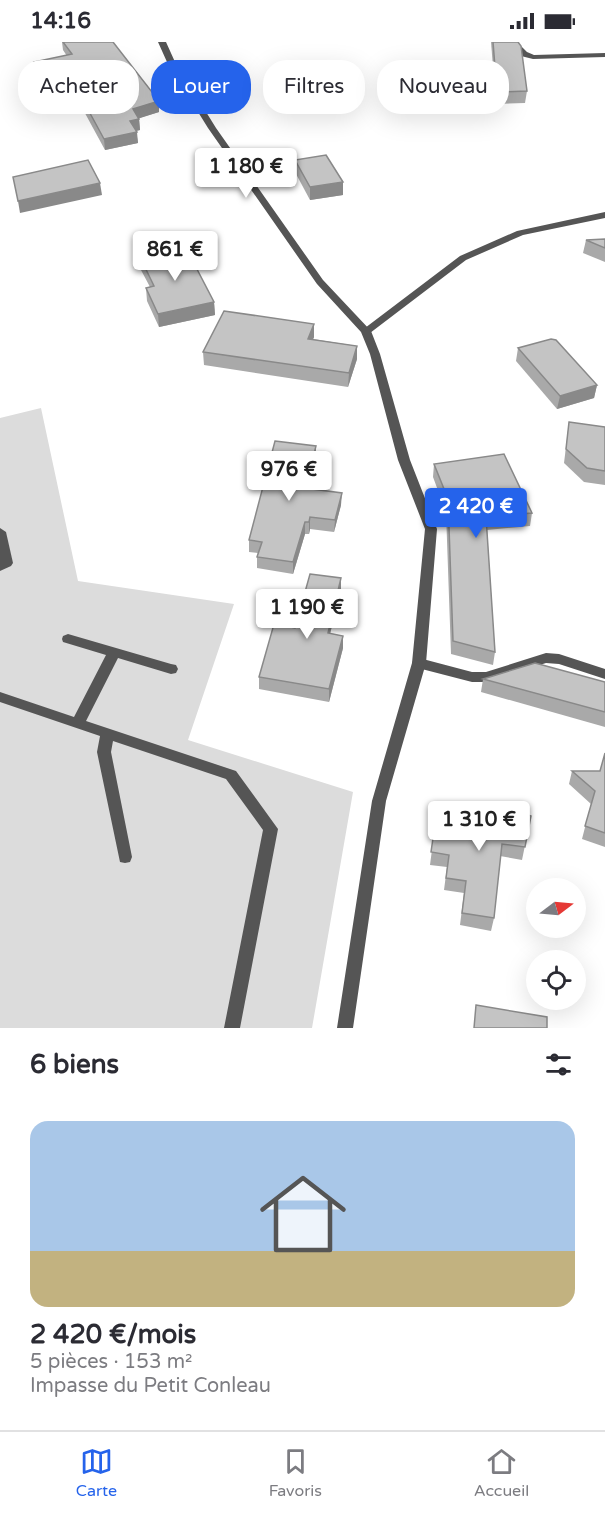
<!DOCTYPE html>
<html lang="fr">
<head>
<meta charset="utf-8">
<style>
	:root { --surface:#fff; --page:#f7f7f7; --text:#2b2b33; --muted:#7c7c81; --line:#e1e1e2; --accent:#2563eb }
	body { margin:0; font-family:"Varela Round",sans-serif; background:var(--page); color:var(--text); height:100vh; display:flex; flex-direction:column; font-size:22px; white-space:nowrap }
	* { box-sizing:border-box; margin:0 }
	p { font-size:20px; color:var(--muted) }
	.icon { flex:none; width:33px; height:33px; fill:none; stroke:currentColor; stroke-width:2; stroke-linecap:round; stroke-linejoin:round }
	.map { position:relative; height:986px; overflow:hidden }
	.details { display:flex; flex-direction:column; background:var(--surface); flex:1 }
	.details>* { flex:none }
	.guide { position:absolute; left:18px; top:18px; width:570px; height:54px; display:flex; gap:12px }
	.needle { width:39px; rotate:74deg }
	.controls { position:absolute; left:526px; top:836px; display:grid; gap:12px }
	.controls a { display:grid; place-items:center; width:60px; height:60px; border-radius:50%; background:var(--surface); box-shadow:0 6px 24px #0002; font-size:30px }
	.price { position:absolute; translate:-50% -51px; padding:0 14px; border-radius:6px; background:#fff; color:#222; font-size:20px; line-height:39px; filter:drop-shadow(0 2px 3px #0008) }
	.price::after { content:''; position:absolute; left:50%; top:36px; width:18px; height:14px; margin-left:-9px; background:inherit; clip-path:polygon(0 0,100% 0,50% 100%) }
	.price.selected { background:var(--accent); color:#fff }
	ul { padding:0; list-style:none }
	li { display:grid; align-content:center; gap:12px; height:318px; padding:0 30px }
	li+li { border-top:2px solid var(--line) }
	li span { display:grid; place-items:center; height:186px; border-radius:18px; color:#555 }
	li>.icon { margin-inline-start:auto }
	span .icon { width:108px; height:108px; fill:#fffc; stroke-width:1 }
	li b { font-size:26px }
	h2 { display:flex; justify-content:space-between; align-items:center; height:72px; padding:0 30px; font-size:26px }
	.pill { padding:0 21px; border-radius:24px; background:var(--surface); box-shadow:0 6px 24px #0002; font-size:21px; line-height:54px }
	.pill.selected { background:var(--accent); color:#fff }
	.status { display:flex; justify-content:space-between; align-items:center; height:42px; padding:0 30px; background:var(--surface); direction:ltr }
	.status svg { height:16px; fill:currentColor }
	.dock { display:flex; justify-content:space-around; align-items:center; height:84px; border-top:2px solid var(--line); background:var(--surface); font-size:16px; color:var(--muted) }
	.dock a { display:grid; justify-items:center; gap:3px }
	.dock .selected { color:var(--accent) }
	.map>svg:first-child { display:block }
</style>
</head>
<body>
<div class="status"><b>14:16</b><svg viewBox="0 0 49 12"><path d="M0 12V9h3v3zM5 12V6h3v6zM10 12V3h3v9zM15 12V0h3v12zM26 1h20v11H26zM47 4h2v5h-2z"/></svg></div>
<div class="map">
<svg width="605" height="986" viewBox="0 0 605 986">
	<rect width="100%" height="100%" fill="#fff"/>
	<path fill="#dcdcdc" d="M41,366l37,173 156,23 -46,136 165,52 -41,236h-312v-610z"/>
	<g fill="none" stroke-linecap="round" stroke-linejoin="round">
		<g fill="#555" fill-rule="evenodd">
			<path d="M509,0h8l10,10 7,3 71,-2v4l-72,2 -12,-3z"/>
			<path d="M605,170v6l-82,17 -57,25 -96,73 -4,1 -5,-3 99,-75 57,-25z"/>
			<path d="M0,486l6,4 7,31 -2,3 -11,5z"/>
			<path d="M68,592l103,30 5,1 2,4 -2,4 -5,1 -53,-16 -32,63 150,50 42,58 -38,199h-16l39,-198 -37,-51 -113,-38 -2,11 21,105 -2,5 -5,1 -5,-1 -23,-110 3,-16 -100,-34v-10l74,25 32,-62 -43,-13 -1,-3 1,-3z"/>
			<path d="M546,611l13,1 46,15v10l-46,-15 -13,-1 -60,19h-14l-58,-15 -2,-4 2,-4 5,-1 53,14h14z"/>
		</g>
		<path fill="#555" fill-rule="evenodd" d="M158,0h8l9,20 41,66 107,152 48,51 9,23 30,106 27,69 -11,134 -40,138 -33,227h-16l35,-227 40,-138 13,-134 -27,-69 -28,-106 -9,-22 -44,-48 -109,-156 -41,-66z"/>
	</g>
	<g fill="#a9a9a9">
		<path d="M62,0h51l46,59v11l-20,6 1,12 -4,1 2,12 -33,7 -25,-46 -21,4 -23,-35 -2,-11 33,-6 -4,-6z"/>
		<path d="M491,0h27l9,49 -2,12 -29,1z"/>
		<path d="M295,118l48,22v13l-33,5 -15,-28z"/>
		<path d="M605,197v23l-22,-9 3,-13z"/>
		<path d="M140,215l74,45 1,13 -56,12 -12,-26 -1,-13 4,-1 -9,-17z"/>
		<path d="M314,282v13l-1,2 44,7v13l-9,28 -144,-22 -1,-13z"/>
		<path d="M518,306l79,37 -3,13 -37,11 -41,-48z"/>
		<path d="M569,380l36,5v58l-21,-3 -20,-19z"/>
		<path d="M316,404v12l-8,31 33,16 -7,27 -24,-3 -1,5h-4l-12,40 -36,-6v-11l1,-4 -9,-1v-12z"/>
		<path d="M434,422l98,49 -2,13 -43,4 8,122 -2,13 -42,-11 -5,-142 -13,-35z"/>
		<path d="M341,549l-11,43 13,2v12l-14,54 -70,-13v-12l36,-49z"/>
		<path d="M483,637l122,3v45l-124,-35z"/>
		<path d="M605,711v94l-23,-8 9,-35 -22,-20 3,-13h28z"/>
		<path d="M486,760l45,14 -9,44 -22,-4 -6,62 -3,13 -31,-6 4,-32 -20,-3 3,-23 -17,-2 7,-54 47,7z"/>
	</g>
	<g fill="#898989">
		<path d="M79,51l1,11 -21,4 -1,-11z"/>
		<path d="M159,59v11l-25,8 -1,-11z"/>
		<path d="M139,77l1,11 -9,2 -1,-11z"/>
		<path d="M137,90l1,11 -33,7 -1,-11z"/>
		<path d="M343,140v13l-33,5v-13z"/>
		<path d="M100,141l2,12 -82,18 -2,-12z"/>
		<path d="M214,260l1,13 -56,12 -1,-13z"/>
		<path d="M314,282v13l-6,15v-13z"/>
		<path d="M357,304v13l-9,28 1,-14z"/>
		<path d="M597,343l-3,13 -37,11 3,-13z"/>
		<path d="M316,404v12l-11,42v-12z"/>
		<path d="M342,451l-1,12 -7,27 1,-12z"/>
		<path d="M310,475v12l-1,5v-12z"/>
		<path d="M305,480v12l-12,40v-12z"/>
		<path d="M341,536v13l-14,54 1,-12z"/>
		<path d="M343,594v12l-14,54v-13z"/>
	</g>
	<g fill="#c4c4c4" stroke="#898989" stroke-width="1.5">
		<path d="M63,0h50l46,59 -26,8 6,10 -9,2 7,11 -33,7 -25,-46 -21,4 -24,-35 38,-8z"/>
		<path d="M493,0h25l3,4 6,45 -30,1z"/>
		<path d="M326,113l17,27 -33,5 -15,-27z"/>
		<path d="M88,118l12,23 -82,18 -5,-24z"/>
		<path d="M605,197v9l-19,-8z"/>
		<path d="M186,206l28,54 -56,12 -12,-26 8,-2 -14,-29z"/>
		<path d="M224,269l90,13 -6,15 49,7 -8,27 -146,-21z"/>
		<path d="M551,297l5,1 41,45 -37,11 -42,-48z"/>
		<path d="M569,380l36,5v44l-18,-3 -21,-19z"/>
		<path d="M275,399l41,5 -11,42 37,5 -7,27 -25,-3 -1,5h-4l-12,40 -36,-5 5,-15 -13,-2z"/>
		<path d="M504,412l28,59 -46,4 9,135 -42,-11 -5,-142 -14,-35z"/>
		<path d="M310,532l31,4 -13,55 15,3 -14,53 -70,-12 15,-53 21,4z"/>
		<path d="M535,621l70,19v30l-122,-33z"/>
		<path d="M605,711v80l-20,-7 10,-35 -23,-20h28z"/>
		<path d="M486,760l45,14 -6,31 -23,-3 -8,74 -32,-5 4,-32 -20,-3 3,-23 -18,-3 6,-41 48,8z"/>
		<path d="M476,963l71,12v11h-73z"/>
	</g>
</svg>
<div class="controls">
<a><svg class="needle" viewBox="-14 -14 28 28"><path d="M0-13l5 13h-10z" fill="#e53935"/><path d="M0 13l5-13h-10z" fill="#7c7c81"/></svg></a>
<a><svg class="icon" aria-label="locate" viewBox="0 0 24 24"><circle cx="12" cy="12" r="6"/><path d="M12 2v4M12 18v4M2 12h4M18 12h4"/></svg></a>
</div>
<b class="price" style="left:246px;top:157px">1 180 €</b>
<b class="price" style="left:175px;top:240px">861 €</b>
<b class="price" style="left:289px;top:460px">976 €</b>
<b class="price selected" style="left:476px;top:497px">2 420 €</b>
<b class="price" style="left:307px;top:598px">1 190 €</b>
<b class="price" style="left:479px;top:810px">1 310 €</b>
<div class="guide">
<a class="pill">Acheter</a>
<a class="pill selected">Louer</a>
<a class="pill">Filtres</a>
<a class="pill">Nouveau</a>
</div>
</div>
<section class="details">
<h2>6 biens<svg class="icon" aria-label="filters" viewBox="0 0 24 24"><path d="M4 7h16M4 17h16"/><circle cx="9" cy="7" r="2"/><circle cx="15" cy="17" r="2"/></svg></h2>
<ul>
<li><span style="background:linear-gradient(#a9c7e8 70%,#c2b280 0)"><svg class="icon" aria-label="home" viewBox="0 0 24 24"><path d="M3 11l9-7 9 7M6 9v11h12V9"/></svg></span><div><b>2 420 €/mois</b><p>5 pièces · 153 m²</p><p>Impasse du Petit Conleau</p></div></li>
</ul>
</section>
<nav class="dock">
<a class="selected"><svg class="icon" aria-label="map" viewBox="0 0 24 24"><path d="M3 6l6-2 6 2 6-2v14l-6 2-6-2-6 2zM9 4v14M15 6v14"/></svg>Carte</a>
<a><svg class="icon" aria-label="saved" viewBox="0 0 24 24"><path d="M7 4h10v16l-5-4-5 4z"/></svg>Favoris</a>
<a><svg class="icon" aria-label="home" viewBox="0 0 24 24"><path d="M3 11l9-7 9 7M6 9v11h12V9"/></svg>Accueil</a>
</nav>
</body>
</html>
